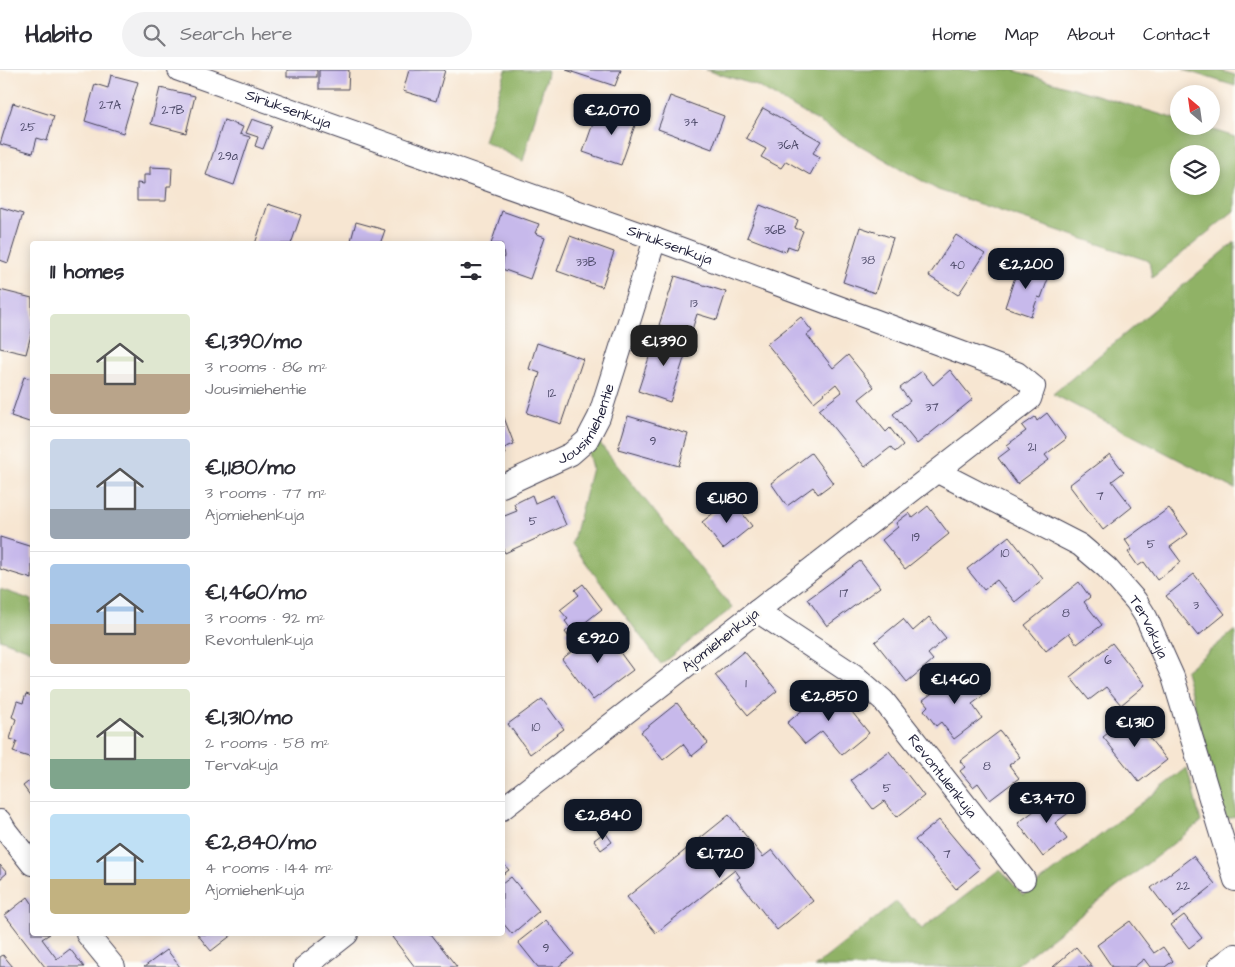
<!DOCTYPE html>
<html lang="en">
<head>
<meta charset="utf-8">
<style>
	:root { --surface:#fff; --page:#f2f2f3; --text:#2b2b33; --muted:#7c7c81; --line:#e1e1e2; --accent:#111827 }
	body { margin:0; font-family:"Architects Daughter",sans-serif; background:var(--page); color:var(--text); height:100vh; display:flex; flex-direction:column; font-size:19px; white-space:nowrap }
	* { box-sizing:border-box; margin:0 }
	p { font-size:16px; color:var(--muted) }
	.icon { flex:none; width:28px; height:28px; fill:none; stroke:currentColor; stroke-width:2; stroke-linecap:round; stroke-linejoin:round }
	.map { position:relative; flex:1; overflow:hidden }
	.sheet { position:absolute; left:30px; top:171px; width:475px; height:695px; display:flex; flex-direction:column; background:var(--surface); border-radius:5px; box-shadow:0 2px 12px #0003 }
	.sheet>* { flex:none }
	.needle { width:32px; rotate:331deg }
	.buttons { position:absolute; left:1170px; top:15px; display:grid; gap:10px }
	.buttons a { display:grid; place-items:center; width:50px; height:50px; border-radius:50%; background:var(--surface); box-shadow:0 2px 12px #0003; font-size:25px }
	.price { position:absolute; translate:-50% -42px; padding:0 11px; border-radius:10px; background:var(--accent); color:#fff; font-size:16px; line-height:32px; filter:drop-shadow(0 1px 2px #0008) }
	.price::after { content:''; position:absolute; left:50%; top:30px; width:15px; height:11px; margin-left:-8px; background:inherit; clip-path:polygon(0 0,100% 0,50% 100%) }
	.price.selected { background:#222; color:#fff }
	ul { padding:0; list-style:none }
	li { display:flex; align-items:center; gap:15px; height:125px; padding:0 20px }
	li+li { border-top:1px solid var(--line) }
	li span { display:grid; place-items:center; flex:none; width:140px; height:100px; border-radius:5px; color:#555 }
	li>.icon { margin-inline-start:auto }
	span .icon { width:60px; height:60px; fill:#fffc; stroke-width:1 }
	li b { font-size:21px }
	h2 { display:flex; justify-content:space-between; align-items:center; height:60px; padding:0 20px; font-size:21px }
	header { display:flex; align-items:center; gap:30px; box-sizing:border-box; height:70px; padding:0 25px; background:var(--surface); border-bottom:1px solid var(--line) }
	header strong { font-size:24px }
	nav { display:flex; gap:28px; margin-inline-start:auto; font-size:18px }
	.search { width:350px; height:45px; background:var(--page); display:flex; align-items:center; gap:12px; box-sizing:border-box; padding:0 18px; border-radius:28px; color:var(--muted); font-size:19px }
	.map>svg:first-child { display:block }
</style>
</head>
<body>
<header>
<strong>Habito</strong>
<div class="search"><svg class="icon" aria-label="search" viewBox="0 0 24 24"><circle cx="10" cy="10" r="6"/><path d="M15 15l6 6"/></svg>Search here</div>
<nav><a>Home</a><a>Map</a><a>About</a><a>Contact</a></nav>
</header>
<div class="map">
<svg width="1235" height="897" viewBox="0 0 1235 897">
	<rect width="100%" height="100%" fill="#fdfcf7"/>
	<filter id="ink" filterUnits="userSpaceOnUse"><feTurbulence type="fractalNoise" baseFrequency=".02" numOctaves="2"/><feDisplacementMap in="SourceGraphic" scale="10" xChannelSelector="R" yChannelSelector="G"/><feConvolveMatrix kernelMatrix="1 2 1 2 8 2 1 2 1" color-interpolation-filters="sRGB"/></filter>
	<filter id="wash" filterUnits="userSpaceOnUse"><feTurbulence type="fractalNoise" baseFrequency=".0096" numOctaves="4" result="noise"/><feDisplacementMap in="SourceGraphic" scale="20" xChannelSelector="R" yChannelSelector="G"/><feGaussianBlur stdDeviation="1.12" result="paint"/><feColorMatrix in="noise" values="0 0 0 0 0 0 0 0 0 0 0 0 0 0 0 0 0 1.4 0 .05"/><feComposite in="paint" operator="in"/></filter>
	<g filter="url(#wash)">
		<rect width="100%" height="100%" fill="#f7e6d2"/>
		<g fill="#90b266" stroke="#596a50" fill-rule="evenodd">
			<path d="M506,0h42l-25,91 -39,-20z"/>
			<path d="M706,0h307l166,50v6h21l35,11v73l-83,68 -3,-17 -211,-71 -183,-105zM1179,84h32v32h-32z"/>
			<path d="M1184,0h34l17,5v11z"/>
			<path d="M1235,172v247l-182,-95z"/>
			<path d="M597,370l135,168 -71,56 -89,-120 20,-76 -4,-15z"/>
			<path d="M0,519l32,11v51l-32,-12z"/>
			<path d="M1235,560v187l-9,2 -41,-148z"/>
			<path d="M1187,698l14,54 -187,145h-200l82,-65 26,27 78,-60 23,26z"/>
		</g>
		<g id="blocks">
			<g fill="#c7b9eb">
				<rect x="287" y="0" width="30" height="7"/>
				<path d="M319,0h30l-1,19h-29z"/>
				<path d="M409,0h36l-9,31 -33,-10z"/>
				<path d="M566,0h55l-6,16z"/>
				<path d="M111,5l27,7 -15,51 -38,-12 10,-37 13,4z"/>
				<path d="M160,18l35,8 -9,37 -35,-9z"/>
				<path d="M670,26l54,20 -12,33 -54,-20z"/>
				<path d="M13,33l41,13 -7,25 -10,-3 -4,15 -33,-9z"/>
				<path d="M624,35l16,6 -19,54 -38,-13 13,-37 22,8z"/>
				<path d="M763,38l58,33 -8,12 7,4 -10,18 -24,-14 -5,7 -20,-11 5,-8 -20,-11z"/>
				<path d="M252,49l20,7 -9,23 -8,-3 3,-9 -12,-4z"/>
				<path d="M224,50l19,7 -3,7 10,3 -16,48 -28,-10z"/>
				<path d="M150,97l22,1 -1,18h-4l-1,15h-29v-18l7,1v-9h6z"/>
				<path d="M268,134l33,11 -10,29h-36z"/>
				<path d="M760,135l38,15 -3,8 8,3 -7,18 -8,-3 -2,6 -39,-15z"/>
				<path d="M0,137l23,7 -15,49 -8,-3z"/>
				<path d="M502,141l37,13 -4,9 10,4 -15,42 -28,-10 2,-13 -2,-12h-11z"/>
				<path d="M356,152l29,8 -5,14h-30z"/>
				<path d="M860,157l33,11 -18,55 -32,-11z"/>
				<path d="M956,165l29,19 -27,41 -29,-19z"/>
				<path d="M570,166l44,16 -12,35 -45,-16z"/>
				<path d="M1019,195l30,11 -8,22 -3,-1 -7,19 -26,-9z"/>
				<path d="M675,206l51,16 -9,28 -20,-6 -7,22 -31,-11z"/>
				<path d="M0,220l32,8v33l-6,23 -26,-6z"/>
				<path d="M801,247l11,14 -5,4 26,33 15,-13 26,32 -15,12 27,33 4,-4 13,17 -8,7 -4,-5 -26,20 -46,-57 23,-18 -6,-8 -22,18 -47,-58z"/>
				<path d="M657,263l32,10 -19,59 -32,-11z"/>
				<path d="M537,273l46,16 -22,65 -34,-11 13,-40 -11,-4z"/>
				<path d="M950,300l23,29 -56,45 -24,-30 17,-13 -10,-13 22,-17 11,14z"/>
				<path d="M24,307l8,2v44l-21,-7z"/>
				<path d="M1047,343l19,26 -21,16 4,5 -32,24 -19,-26 12,-9 -3,-4 19,-14 -4,-5 13,-9 2,4z"/>
				<path d="M503,345l11,29 -10,4 2,6 -4,2z"/>
				<path d="M628,346l60,18 -9,32 -61,-17z"/>
				<path d="M811,383l22,30 -15,11 -5,-7 -26,19 -16,-23z"/>
				<path d="M1110,384l14,18 -12,9 20,26 -29,23 -34,-45z"/>
				<path d="M532,425l3,8 18,-8 13,30 -61,28 -3,-6v-30l15,-6 -3,-7z"/>
				<path d="M731,429l21,27 -29,23 -21,-27z"/>
				<path d="M928,436l21,28 -44,35 -23,-29 16,-13 -2,-4 13,-10 4,5z"/>
				<path d="M1169,438l19,26 -18,13 11,15 -24,18 -13,-18 -6,4 -10,-14 4,-2 -7,-10z"/>
				<path d="M1009,466l34,43 -28,23 -18,-22 -13,10 -17,-21z"/>
				<path d="M0,467l32,10v32l-32,-10z"/>
				<path d="M860,491l20,26 -53,39 -19,-27z"/>
				<path d="M1194,504l31,40 -27,22 -32,-40z"/>
				<path d="M1079,512l11,15 -6,5 18,23 -25,19 -8,-11 -23,18 -21,-26z"/>
				<path d="M583,514l19,25 -34,27 -3,-4 5,-4 -5,-7 3,-2 -8,-9 19,-15 -4,-5z"/>
				<path d="M929,547l17,21 -18,16 5,6 -26,22 -32,-40 28,-23 10,12z"/>
				<path d="M602,558l31,42 -40,30 -31,-41z"/>
				<path d="M1112,573l33,42 -24,20 -15,-18 -17,13 -19,-23z"/>
				<path d="M744,581l33,40 -29,24 -33,-40z"/>
				<path d="M963,600l20,26 -11,8 10,14 -28,21 -13,-17 -5,4 -12,-16 4,-4 -5,-6z"/>
				<path d="M831,616l38,47 -27,22 -20,-24 -17,13 -18,-21z"/>
				<path d="M26,624l6,2v62l-19,-6 4,-11 -7,-2 6,-20 -4,-2 5,-16 6,2z"/>
				<path d="M542,629l22,30 -34,25 -22,-30z"/>
				<path d="M677,633l31,40 -16,13 -9,-12 -20,16 -22,-28z"/>
				<path d="M1131,645l36,45 -28,22 -36,-45z"/>
				<path d="M1000,661l20,26 -11,8 10,13 -29,22 -12,-17 -5,4 -13,-16 5,-4 -5,-6z"/>
				<path d="M889,681l35,45 -27,21 -13,-16 -11,8 -22,-29z"/>
				<path d="M32,709v19l-9,-12z"/>
				<path d="M1062,720l13,18 -20,15 12,16 -24,18 -25,-34z"/>
				<path d="M729,745l34,42 9,-7 41,51 -36,29 -40,-51 3,-2 -5,-7 -79,63 -29,-36z"/>
				<path d="M939,750l41,49 -24,20 -41,-49z"/>
				<path d="M605,762l7,10 -11,8 -7,-10z"/>
				<path d="M1193,786l22,28 -42,33 -22,-29z"/>
				<path d="M502,792l7,8 -7,5z"/>
				<path d="M0,795l7,8 -7,6z"/>
				<path d="M511,807l28,34 -27,23 -10,-12v-38z"/>
				<path d="M28,827l4,6v31h18l-8,5 15,20 13,-10 14,18h-39l-40,-52z"/>
				<path d="M1184,845l18,23 -13,10 -18,-23z"/>
				<path d="M546,850l28,34 -16,13h-20l-20,-25z"/>
				<path d="M1130,851l24,32 9,-6 10,14 -8,6h-15l-6,-8 -10,8h-22l-15,-22z"/>
				<path d="M197,864h36l-22,17z"/>
				<path d="M396,864h35l26,33h-42l-23,-30z"/>
				<path d="M1076,877l17,20h-40z"/>
				<path d="M167,880l13,17h-36z"/>
				<path d="M3,885l10,12h-13v-10z"/>
			</g>
		</g>
	</g>
	<g filter="url(#ink)">
		<use href="#blocks" fill-opacity="0" stroke="#423f52" stroke-width="1"/>
		<g fill="none" stroke-linecap="round" stroke-linejoin="round">
			<defs>
				<g id="street">
					<path id="s1" d="M179,0l476,169 362,134 17,14 -4,12 -528,410"/>
					<path id="s2" d="M938,402l142,73 27,23 29,33 10,16 27,60 62,203"/>
					<path id="s3" d="M502,416l69,-32 16,-14 12,-23 56,-178"/>
					<path id="s4" d="M757,541l97,64 29,25 141,179"/>
					<path d="M0,751l6,10 26,33"/>
					<path d="M87,864l27,33"/>
					<path d="M305,897l42,-33"/>
					<path d="M1219,897l16,-12"/>
				</g>
			</defs>
			<use href="#street" stroke="#423f52" stroke-width="24"/>
			<use href="#street" stroke="#fff" stroke-width="22"/>
		</g>
	</g>
	<g text-anchor="middle" stroke-width="5" stroke-linejoin="round" paint-order="stroke">
		<g font-size="12" fill="#4b4867">
			<text x="110" y="39">27A</text>
			<text x="173" y="44">27B</text>
			<text x="691" y="56">34</text>
			<text x="28" y="61">25</text>
			<text x="788" y="79">36A</text>
			<text x="228" y="90">29a</text>
			<text x="775" y="164">36B</text>
			<text x="868" y="194">38</text>
			<text x="586" y="196">33B</text>
			<text x="957" y="199">40</text>
			<text x="694" y="237">13</text>
			<text x="552" y="327">12</text>
			<text x="932" y="341">37</text>
			<text x="653" y="375">9</text>
			<text x="1032" y="381">21</text>
			<text x="1100" y="430">7</text>
			<text x="533" y="455">5</text>
			<text x="916" y="471">19</text>
			<text x="1151" y="478">5</text>
			<text x="1005" y="487">10</text>
			<text x="844" y="527">17</text>
			<text x="1196" y="539">3</text>
			<text x="1066" y="547">8</text>
			<text x="1108" y="594">6</text>
			<text x="746" y="617">1</text>
			<text x="536" y="661">10</text>
			<text x="987" y="700">8</text>
			<text x="887" y="722">5</text>
			<text x="947" y="788">7</text>
			<text x="1183" y="820">22</text>
			<text x="546" y="882">9</text>
		</g>
		<g font-size="15" fill="#22223b" stroke="#fdfcf7">
			<text dy="5" stroke="none"><textPath href="#s1" startOffset="116">Siriuksenkuja</textPath></text>
			<text dy="5" stroke="none"><textPath href="#s1" startOffset="521">Siriuksenkuja</textPath></text>
			<text dy="5" stroke="none"><textPath href="#s3" startOffset="110">Jousimiehentie</textPath></text>
			<text dy="5" stroke="none"><textPath href="#s2" startOffset="268">Tervakuja</textPath></text>
			<text transform="translate(720 570) rotate(-38)" y="5">Ajomiehenkuja</text>
			<text dy="5" stroke="none"><textPath href="#s4" startOffset="251">Revontulenkuja</textPath></text>
		</g>
	</g>
</svg>
<div class="buttons">
<a><svg class="needle" viewBox="-14 -14 28 28"><path d="M0-13l5 13h-10z" fill="#e53935"/><path d="M0 13l5-13h-10z" fill="#7c7c81"/></svg></a>
<a><svg class="icon" aria-label="layers" viewBox="0 0 24 24"><path d="M12 4l9 5-9 5-9-5zM3 14l9 5 9-5"/></svg></a>
</div>
<b class="price" style="left:612px;top:66px">€2,070</b>
<b class="price" style="left:1026px;top:220px">€2,200</b>
<b class="price selected" style="left:664px;top:297px">€1,390</b>
<b class="price" style="left:727px;top:454px">€1,180</b>
<b class="price" style="left:598px;top:594px">€920</b>
<b class="price" style="left:955px;top:635px">€1,460</b>
<b class="price" style="left:829px;top:652px">€2,850</b>
<b class="price" style="left:1135px;top:678px">€1,310</b>
<b class="price" style="left:1047px;top:754px">€3,470</b>
<b class="price" style="left:603px;top:771px">€2,840</b>
<b class="price" style="left:720px;top:809px">€1,720</b>
<section class="sheet">
<h2>11 homes<svg class="icon" aria-label="filters" viewBox="0 0 24 24"><path d="M4 7h16M4 17h16"/><circle cx="9" cy="7" r="2"/><circle cx="15" cy="17" r="2"/></svg></h2>
<ul>
<li><span style="background:linear-gradient(#dfe7d0 60%,#b9a48a 0)"><svg class="icon" aria-label="home" viewBox="0 0 24 24"><path d="M3 11l9-7 9 7M6 9v11h12V9"/></svg></span><div><b>€1,390/mo</b><p>3 rooms · 86 m²</p><p>Jousimiehentie</p></div></li>
<li><span style="background:linear-gradient(#c9d6e8 70%,#9aa5b1 0)"><svg class="icon" aria-label="home" viewBox="0 0 24 24"><path d="M3 11l9-7 9 7M6 9v11h12V9"/></svg></span><div><b>€1,180/mo</b><p>3 rooms · 77 m²</p><p>Ajomiehenkuja</p></div></li>
<li><span style="background:linear-gradient(#a9c7e8 60%,#b9a48a 0)"><svg class="icon" aria-label="home" viewBox="0 0 24 24"><path d="M3 11l9-7 9 7M6 9v11h12V9"/></svg></span><div><b>€1,460/mo</b><p>3 rooms · 92 m²</p><p>Revontulenkuja</p></div></li>
<li><span style="background:linear-gradient(#dfe7d0 70%,#7fa58c 0)"><svg class="icon" aria-label="home" viewBox="0 0 24 24"><path d="M3 11l9-7 9 7M6 9v11h12V9"/></svg></span><div><b>€1,310/mo</b><p>2 rooms · 58 m²</p><p>Tervakuja</p></div></li>
<li><span style="background:linear-gradient(#bfe0f5 65%,#c2b280 0)"><svg class="icon" aria-label="home" viewBox="0 0 24 24"><path d="M3 11l9-7 9 7M6 9v11h12V9"/></svg></span><div><b>€2,840/mo</b><p>4 rooms · 144 m²</p><p>Ajomiehenkuja</p></div></li>
</ul>
</section>
</div>
</body>
</html>
